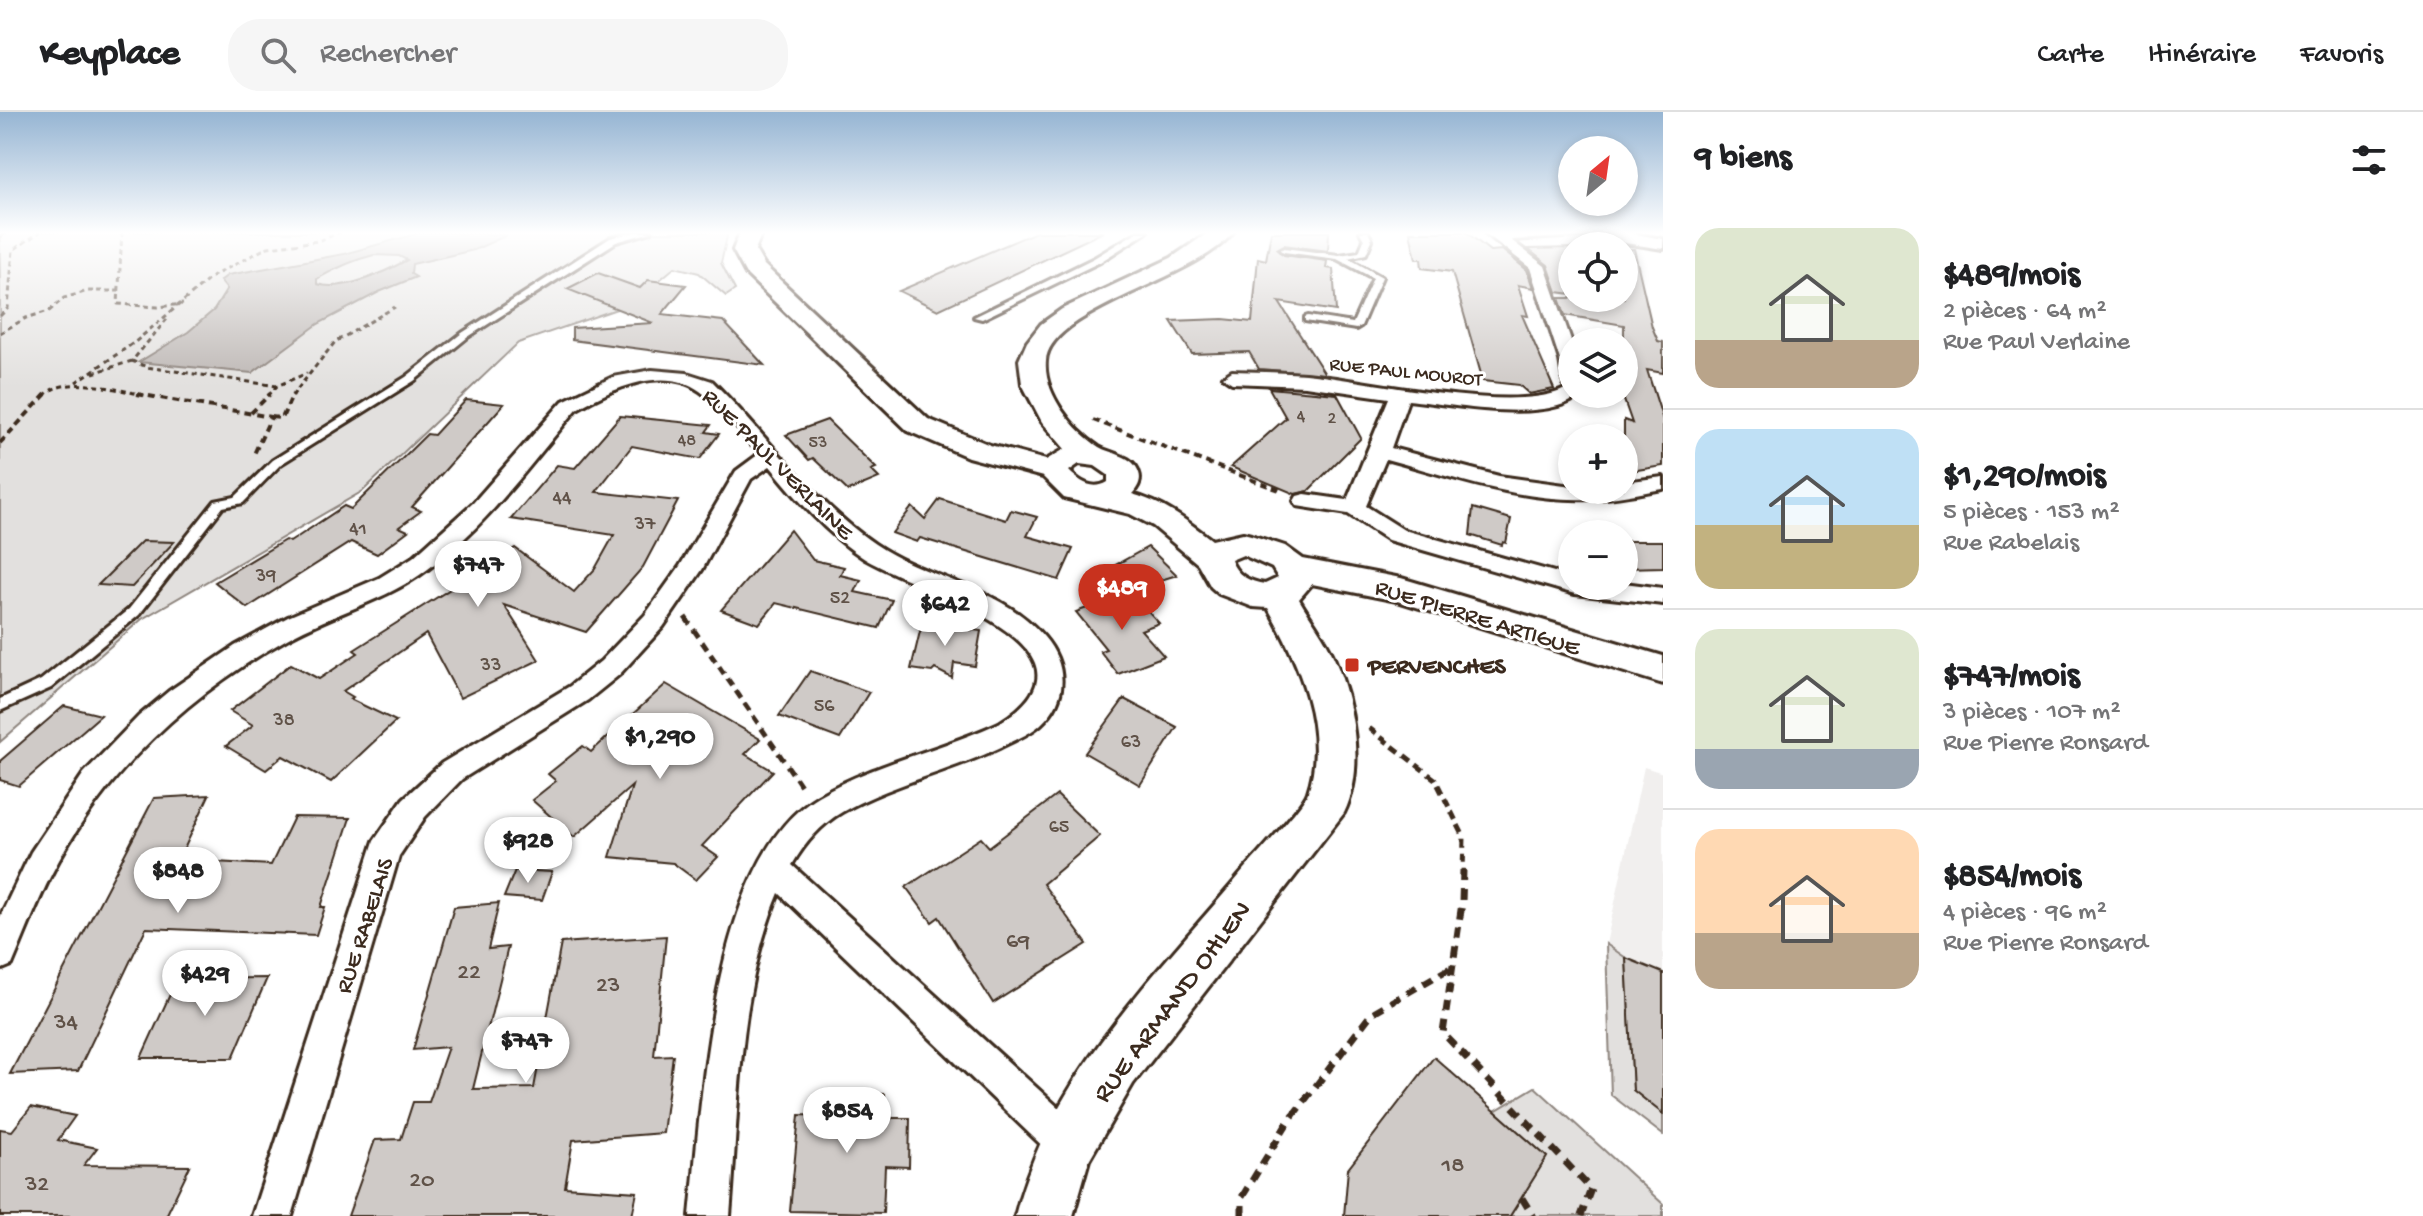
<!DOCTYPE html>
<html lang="fr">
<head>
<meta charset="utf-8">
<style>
	:root { --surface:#fff; --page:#f6f6f6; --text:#202124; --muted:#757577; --line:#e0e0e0; --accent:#c8321e }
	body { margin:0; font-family:"Gochi Hand",sans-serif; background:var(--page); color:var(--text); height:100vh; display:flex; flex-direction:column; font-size:30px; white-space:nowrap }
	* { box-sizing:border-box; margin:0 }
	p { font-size:26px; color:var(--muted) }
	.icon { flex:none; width:44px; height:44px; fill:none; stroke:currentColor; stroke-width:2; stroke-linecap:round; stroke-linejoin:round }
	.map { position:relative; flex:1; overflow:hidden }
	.panel { display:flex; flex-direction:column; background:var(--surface); width:760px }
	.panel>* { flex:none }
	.needle { width:52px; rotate:29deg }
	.tools { position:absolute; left:1558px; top:24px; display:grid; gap:16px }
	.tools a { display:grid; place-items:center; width:80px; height:80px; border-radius:50%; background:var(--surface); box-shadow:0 4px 12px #0003; font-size:40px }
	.price { position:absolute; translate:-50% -68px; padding:0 18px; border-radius:28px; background:#fff; color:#222; font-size:26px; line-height:52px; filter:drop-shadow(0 2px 4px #0008) }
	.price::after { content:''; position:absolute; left:50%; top:48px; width:24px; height:18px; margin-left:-12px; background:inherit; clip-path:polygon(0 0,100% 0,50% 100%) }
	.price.active { background:var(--accent); color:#fff }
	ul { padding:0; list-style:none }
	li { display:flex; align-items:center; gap:24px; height:200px; padding:0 32px }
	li+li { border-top:2px solid var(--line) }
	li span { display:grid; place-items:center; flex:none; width:224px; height:160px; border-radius:24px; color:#555 }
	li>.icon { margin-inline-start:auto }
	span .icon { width:96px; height:96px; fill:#fffc; stroke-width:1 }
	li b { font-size:34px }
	h2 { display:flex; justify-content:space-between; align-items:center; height:96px; padding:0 32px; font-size:34px }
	header { display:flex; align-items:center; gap:48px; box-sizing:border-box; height:112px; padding:0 40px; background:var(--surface); border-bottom:2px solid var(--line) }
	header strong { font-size:38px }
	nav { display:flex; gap:44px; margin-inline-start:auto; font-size:28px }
	.search { width:560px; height:72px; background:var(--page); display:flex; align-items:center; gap:20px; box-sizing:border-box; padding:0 28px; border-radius:32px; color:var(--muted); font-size:30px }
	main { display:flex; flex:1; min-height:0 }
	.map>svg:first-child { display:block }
</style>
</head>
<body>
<header>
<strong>Keyplace</strong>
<div class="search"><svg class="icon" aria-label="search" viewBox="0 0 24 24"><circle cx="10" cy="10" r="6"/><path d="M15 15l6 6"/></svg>Rechercher</div>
<nav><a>Carte</a><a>Itinéraire</a><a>Favoris</a></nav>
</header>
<main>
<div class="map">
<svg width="1663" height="1104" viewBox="0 0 1663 1104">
	<rect width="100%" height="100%" fill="#fff"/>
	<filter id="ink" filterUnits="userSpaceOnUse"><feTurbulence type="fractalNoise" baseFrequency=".0125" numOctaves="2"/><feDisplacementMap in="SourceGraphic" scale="16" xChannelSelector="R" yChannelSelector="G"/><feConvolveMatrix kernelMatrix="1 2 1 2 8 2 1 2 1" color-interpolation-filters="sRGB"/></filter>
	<g filter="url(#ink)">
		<path fill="#f1efee" d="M1644,655l19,6v362l-52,-40 -5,-151z"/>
		<g fill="#e2e0de" stroke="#8e857e" stroke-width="2">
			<path d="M0,120h728l-7,31 14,27 -9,6 -27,-23 -24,-6 -44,37 -113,39 -155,148 -221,128 -142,123z"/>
			<path d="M1606,832l20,14 7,132 30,24v21l-52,-40z"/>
			<path d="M1535,975l128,117v12h-153l37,-59 -52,-46z"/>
		</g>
		<path fill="#bcb6b3" stroke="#887e77" stroke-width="2" fill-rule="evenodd" d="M423,120l84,3 -33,15 -62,14 -1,10 5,3 -37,15 -61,32 -66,49 -113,-11 49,-30 26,-22 13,-21 -7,-8 8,-6 116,-21zM374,143l25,1 8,4c-24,13 -64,32 -90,24v-5c19,-11 36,-19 57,-24z"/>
		<g fill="#cfcac7" stroke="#3b2a1e" stroke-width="2">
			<path d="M1036,120h67l-165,78 -39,-19z"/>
			<path d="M1271,120h58l-1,19 -44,-6 -7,4 7,6 43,6 -1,7 7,1 3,42 -57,-9 46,72 -66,-5 -10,-17 -57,2 -21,-33 52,-2 29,3 6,-64 8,2z"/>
			<path d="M1410,120h56l24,19 12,-1 25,20 6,18 -15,-3 10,31 -6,-1 32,74 -25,5 -10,-9 -36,-4 -31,-109 -30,-4 -1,-9h-5z"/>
			<path d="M1572,136v46l-15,-2 -9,-27 -20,-16z"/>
			<path d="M1634,137l18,78 6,14 5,1v31l-16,-3 16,50v46l-39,6v-52l8,3 -8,-23v-75l-59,-10 -6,-17h65v-48z"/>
			<path d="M598,161l42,15 8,-8 38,5 -24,29 61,7 41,44 -192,-25v-12l81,-5 -86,-34z"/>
			<path d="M1269,276l68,6 24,44 -53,53 -13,3 -64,-27 55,-49z"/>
			<path d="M466,288l38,4 -92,103 9,4 -22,16 9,4 -31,23 -26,-12 -104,66 -32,-26 70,-42 5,2 54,-36 7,3 76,-75 7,1z"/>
			<path d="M620,304l91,9 -5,7 13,2 -19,25 -68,-13 -36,46 82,9 -35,66 -57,65 -82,-27 35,55 -79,38 -34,-64 -83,57 10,6 -3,2 46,22 -65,61 -48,-26 -17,14 -40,-24 27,-21 -23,-14 61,-47 28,15 39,-26 -4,-3 161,-102 59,44 21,-23 19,-34 -103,-16 46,-54 18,3z"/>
			<path d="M827,308l49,48 -5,2 8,8 -31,13 -35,-33 -4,2 -23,-25z"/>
			<path d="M940,387l66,21 5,-10 26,7 -10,19 46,13 -14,31 -139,-42 -3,4 -25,-9 20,-26 13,12z"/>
			<path d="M1473,396l38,11 -5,24 -3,-1 -1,3 -32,-10z"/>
			<path d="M790,418l23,30 31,7 -4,8 21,5 -6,12 37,8 -13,28 -103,-25 -17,21 -38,-14z"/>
			<path d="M142,429l32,1 -42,45 -34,-2z"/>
			<path d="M1624,429h39v26l-39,1z"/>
			<path d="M1148,435l29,28 -39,12 -26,-20z"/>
			<path d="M1126,482h7l26,29 -18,7 23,26 -46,18 -18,-23 6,-2 -30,-37z"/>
			<path d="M922,511l59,8 -6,35 -21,-3 -2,15 -17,-9 -3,3 -21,-3z"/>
			<path d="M810,559l59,21 -29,47 -61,-23z"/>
			<path d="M666,572l94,55 -15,15 28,17 -71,75 16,11 -22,23 -23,-17 -63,-6 22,-71 -58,51 -42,-37 24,-19 -8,-7 35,-28 8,6z"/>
			<path d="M1124,587l53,28 -37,58 -55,-32z"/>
			<path d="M64,594l37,9 -82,71 -19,-6v-19z"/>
			<path d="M209,683l-30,65 92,5 23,-48 56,1 -29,89h4l-9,28 -170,-7 -68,143 -68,3 144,-276z"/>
			<path d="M1057,683l43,41 -57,48 44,60 -94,59 -54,-86 -7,5 -26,-35 75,-49 8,9z"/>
			<path d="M515,758l37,2 -10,28 -38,-3z"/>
			<path d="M499,791l-11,46 20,-2 -35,142 61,-1 27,-145 105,-7 -12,120 19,-1 -10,78 -90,7 -8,47 72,5 -5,24h-284l27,-76 26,-1 12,-37h16l19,-55 -35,3 41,-143z"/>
			<path d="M1626,846l37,15v141l-30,-24z"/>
			<path d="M267,866l-34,80h-92l36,-79z"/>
			<path d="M1434,945l113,100 -37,59h-166l4,-47z"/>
			<path d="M825,981l60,1v24h25l-1,49 -24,-1 -2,47 -93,-2 9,-96 24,1z"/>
			<path d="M31,995l44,9 -17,24 39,8 -13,17 106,1 -24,50h-166v-87l12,2z"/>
		</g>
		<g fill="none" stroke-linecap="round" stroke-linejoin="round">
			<defs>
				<g id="service">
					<path d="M0,120h5l-5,3z"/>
					<path d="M635,120h16l-35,10 -148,95 -54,44 -133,83 -38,39 -20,4 -84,108 -88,73 -51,23v-12l41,-19 88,-71 86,-108 20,-4 38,-37 133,-83 56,-44 148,-95z"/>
					<path d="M1137,120h10l-47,30 -118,57 -8,-2 120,-59z"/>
					<path d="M1360,120h8l4,8 -6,14 -18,4 34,19 -21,49 -5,3 -51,-8v-4l3,-1 45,7 20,-45 -36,-19 -53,-7 -4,-2 4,-2 55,7 20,-3 5,-12z"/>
				</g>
				<g id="minor">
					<path d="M1484,120h141l38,7v10l-83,-13 -69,4 34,26 27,77v51h9c-33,31 -130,10 -173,6l-17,48 108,28 73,10v4h52v-8l39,-5v12c-24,4 -49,10 -73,10 -70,3 -138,-22 -204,-40l-20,47 38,24 168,47v9h52v-3l39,5v16l-88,-10 -187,-54 -40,-26 -51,-8 -3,-5 3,-5 8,-2 42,6 42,-102 -84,-12 -73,-3 -9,-6 9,-6c24,1 49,1 73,3 62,6 209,41 260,15l-5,-29 -30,-92z"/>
					<path d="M652,258l35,3 25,8c54,53 100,120 163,163 54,37 126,41 169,93 23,27 25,62 -3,87 -11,10 -28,17 -42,24 -51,24 -108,36 -157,64 -22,13 -37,31 -50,53l290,264 5,14 -5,14 -14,5 -14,-5 -275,-264c-42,100 -40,216 -49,323h-40c12,-112 21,-357 128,-420 54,-32 123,-46 181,-73 125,-77 -91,-135 -137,-166 -36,-24 -65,-58 -92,-91l-19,13 -49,91 -39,57 -44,48 -31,25 -126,79 -37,38 -26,39 -107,360h-40l122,-375 29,-42 39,-36 128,-77 31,-25 44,-46 35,-49 56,-95 23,-17c-18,-21 -36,-47 -59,-63 -36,-27 -91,-1 -123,18 -47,55 -90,117 -149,160 -42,32 -95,44 -141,70 -94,53 -175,126 -228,221 -19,34 -32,70 -47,105l-12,5v-53l31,-65 53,-79 55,-57 30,-25 66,-45 53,-29 91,-39 34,-21 60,-54 90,-102 50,-24z"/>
				</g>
				<path id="secondary" d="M740,120h22l-7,18 9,15 164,154 62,26 56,15 19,-11 -23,-27 -20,-38 -3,-24 8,-18 14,-18 21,-15 109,-51 38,-26h24c-35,47 -184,77 -187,129 -3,32 27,69 53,86 12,7 35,8 40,26 3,8 -2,16 -7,21 32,9 54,26 80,46l31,-7 8,2 34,11 18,13 98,19 262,78v28l-266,-83 -85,-17 -13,15c11,19 26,38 35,59 19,43 32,111 10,155l-211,271 -44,76 -16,56h-58c34,-136 136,-236 224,-340 13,-16 65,-70 69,-84 21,-62 -10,-131 -40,-184l-15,-1 -34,-13 -8,-7 -13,-23 -45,-38 -23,-12 -66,-16 -21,-21 -75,-20 -60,-26 -162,-157 -13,-24zM1079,352l16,2 13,9v7c-15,9 -28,0 -39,-11zM1243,443l29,13 6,10 -13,6c-15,-2 -29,-9 -34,-24z"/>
			</defs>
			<use href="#service" stroke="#3b2a1e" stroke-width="6"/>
			<use href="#minor" stroke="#3b2a1e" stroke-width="6"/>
			<use href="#secondary" stroke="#3b2a1e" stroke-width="6"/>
			<g stroke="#3b2a1e" stroke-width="3" stroke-dasharray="5 4" stroke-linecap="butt">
				<path d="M122,120l-4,72 40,3 25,-3"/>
				<path d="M0,204l8,-8 5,-58 27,-18"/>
				<path d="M167,207l-35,42 15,6 130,19"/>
				<path d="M0,221l26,-15 23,-7 15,-13 24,-7h31"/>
				<path d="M93,261l39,-12"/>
				<path d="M76,270l59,-40 78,-66 55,-29 50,-6 23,-9"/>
				<path d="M44,284c20,-23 78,-5 104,0"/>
				<path d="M268,284l9,-10 30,-13"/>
				<path d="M292,284l43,-54 60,-35"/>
			</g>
			<g stroke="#3b2a1e" stroke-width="4" stroke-dasharray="7 5" stroke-linecap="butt">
				<path d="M137,282l134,23 -17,37"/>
				<path d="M251,301l19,-19"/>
				<path d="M271,305l11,1 11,-24"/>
				<path d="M1093,308l189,71"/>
				<path d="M0,331l46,-49"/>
			</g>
			<g stroke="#3b2a1e" stroke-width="5" stroke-dasharray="9 6" stroke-linecap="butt">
				<path d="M685,505l119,173"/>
				<path d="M1369,616l66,51 29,58 -1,35"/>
			</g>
			<g stroke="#3b2a1e" stroke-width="7" stroke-dasharray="11 8" stroke-linecap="butt">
				<path d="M1463,758l-1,33 -19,130 148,156 -10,27"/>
				<path d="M1522,1086l11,18"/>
				<path d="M1242,1104v-19l46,-75 84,-109 80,-46"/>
			</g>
			<use href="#service" fill="#fff" fill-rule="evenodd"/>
			<use href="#minor" fill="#fff" fill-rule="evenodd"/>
			<use href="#secondary" fill="#fff" fill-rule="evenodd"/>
		</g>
	</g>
	<linearGradient id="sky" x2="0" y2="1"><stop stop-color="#96b5d3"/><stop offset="0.44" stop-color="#fff"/><stop offset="1" stop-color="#fff" stop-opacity="0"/></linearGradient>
	<rect width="1663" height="275" fill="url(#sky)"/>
	<rect fill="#c8321e" stroke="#fff" stroke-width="3" x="1344" y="545" width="16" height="16" rx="4"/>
	<g text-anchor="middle" stroke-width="6" stroke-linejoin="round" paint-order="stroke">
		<g font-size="18" fill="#605248">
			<text x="1301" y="309">4</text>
			<text x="1332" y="311">2</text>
			<text x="687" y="333">48</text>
			<text x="818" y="335">53</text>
		</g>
		<g font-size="20" fill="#3b2a1e" stroke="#fff">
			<text transform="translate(1406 258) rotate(6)" y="7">RUE PAUL MOUROT</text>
		</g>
		<g font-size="20" fill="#605248">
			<text x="562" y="391">44</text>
			<text x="645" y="417">37</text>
			<text x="358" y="422">41</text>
			<text x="266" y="469">39</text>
			<text x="840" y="491">52</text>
			<text x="491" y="558">33</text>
			<text x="824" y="599">56</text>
			<text x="284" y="613">38</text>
			<text x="1131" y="635">63</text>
			<text x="1059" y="720">65</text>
		</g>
		<g font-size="24" fill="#3b2a1e" stroke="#fff">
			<text transform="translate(779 351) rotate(45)" y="8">RUE PAUL VERLAINE</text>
			<text transform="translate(1478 504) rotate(17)" y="8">RUE PIERRE ARTIGUE</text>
			<text transform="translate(363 813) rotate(-72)" y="8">RUE RABELAIS</text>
		</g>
		<g font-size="24" font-weight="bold" fill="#3b2a1e" stroke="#fff" text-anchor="start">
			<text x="1368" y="561">PERVENCHES</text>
		</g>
		<g font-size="24" fill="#605248">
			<text x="1018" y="835">69</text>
			<text x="469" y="866">22</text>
			<text x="608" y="879">23</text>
			<text x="66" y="916">34</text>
			<text x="1453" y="1059">18</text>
			<text x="422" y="1074">20</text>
			<text x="37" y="1078">32</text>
		</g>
		<g font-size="28" fill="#3b2a1e" stroke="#fff">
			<text transform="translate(1170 888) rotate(-53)" y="10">RUE ARMAND OHLEN</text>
		</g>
	</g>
</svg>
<div class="tools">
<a><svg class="needle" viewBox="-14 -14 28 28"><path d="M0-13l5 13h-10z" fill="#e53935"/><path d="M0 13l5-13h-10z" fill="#757577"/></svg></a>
<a><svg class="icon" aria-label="locate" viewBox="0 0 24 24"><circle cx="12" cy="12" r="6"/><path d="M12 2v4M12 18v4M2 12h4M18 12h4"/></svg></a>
<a><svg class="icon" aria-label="layers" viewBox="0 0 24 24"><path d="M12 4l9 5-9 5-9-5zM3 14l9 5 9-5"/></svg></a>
<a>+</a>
<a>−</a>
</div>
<b class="price" style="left:478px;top:497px">$747</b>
<b class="price active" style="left:1122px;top:520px">$489</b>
<b class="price" style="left:945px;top:536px">$642</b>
<b class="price" style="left:660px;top:669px">$1,290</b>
<b class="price" style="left:528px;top:773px">$928</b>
<b class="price" style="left:178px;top:803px">$848</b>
<b class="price" style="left:205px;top:906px">$429</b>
<b class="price" style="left:526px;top:973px">$747</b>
<b class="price" style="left:847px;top:1043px">$854</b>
</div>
<section class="panel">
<h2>9 biens<svg class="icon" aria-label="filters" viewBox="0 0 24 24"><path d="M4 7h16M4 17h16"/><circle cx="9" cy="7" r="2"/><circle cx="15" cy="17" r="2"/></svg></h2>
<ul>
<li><span style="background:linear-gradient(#dfe7d0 70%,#b9a48a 0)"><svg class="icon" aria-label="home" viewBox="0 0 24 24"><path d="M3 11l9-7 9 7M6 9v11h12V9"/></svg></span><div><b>$489/mois</b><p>2 pièces · 64 m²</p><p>Rue Paul Verlaine</p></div></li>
<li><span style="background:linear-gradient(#bfe0f5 60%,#c2b280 0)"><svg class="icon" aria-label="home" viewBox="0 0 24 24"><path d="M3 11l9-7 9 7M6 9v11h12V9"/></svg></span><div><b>$1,290/mois</b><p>5 pièces · 153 m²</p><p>Rue Rabelais</p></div></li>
<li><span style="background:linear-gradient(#dfe7d0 75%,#9aa5b1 0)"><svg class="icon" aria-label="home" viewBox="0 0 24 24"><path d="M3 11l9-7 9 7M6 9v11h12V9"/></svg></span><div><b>$747/mois</b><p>3 pièces · 107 m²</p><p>Rue Pierre Ronsard</p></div></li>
<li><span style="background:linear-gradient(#ffd9b3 65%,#b9a48a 0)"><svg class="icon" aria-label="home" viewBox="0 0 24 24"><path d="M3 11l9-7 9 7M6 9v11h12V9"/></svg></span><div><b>$854/mois</b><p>4 pièces · 96 m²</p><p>Rue Pierre Ronsard</p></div></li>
</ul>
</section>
</main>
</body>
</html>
